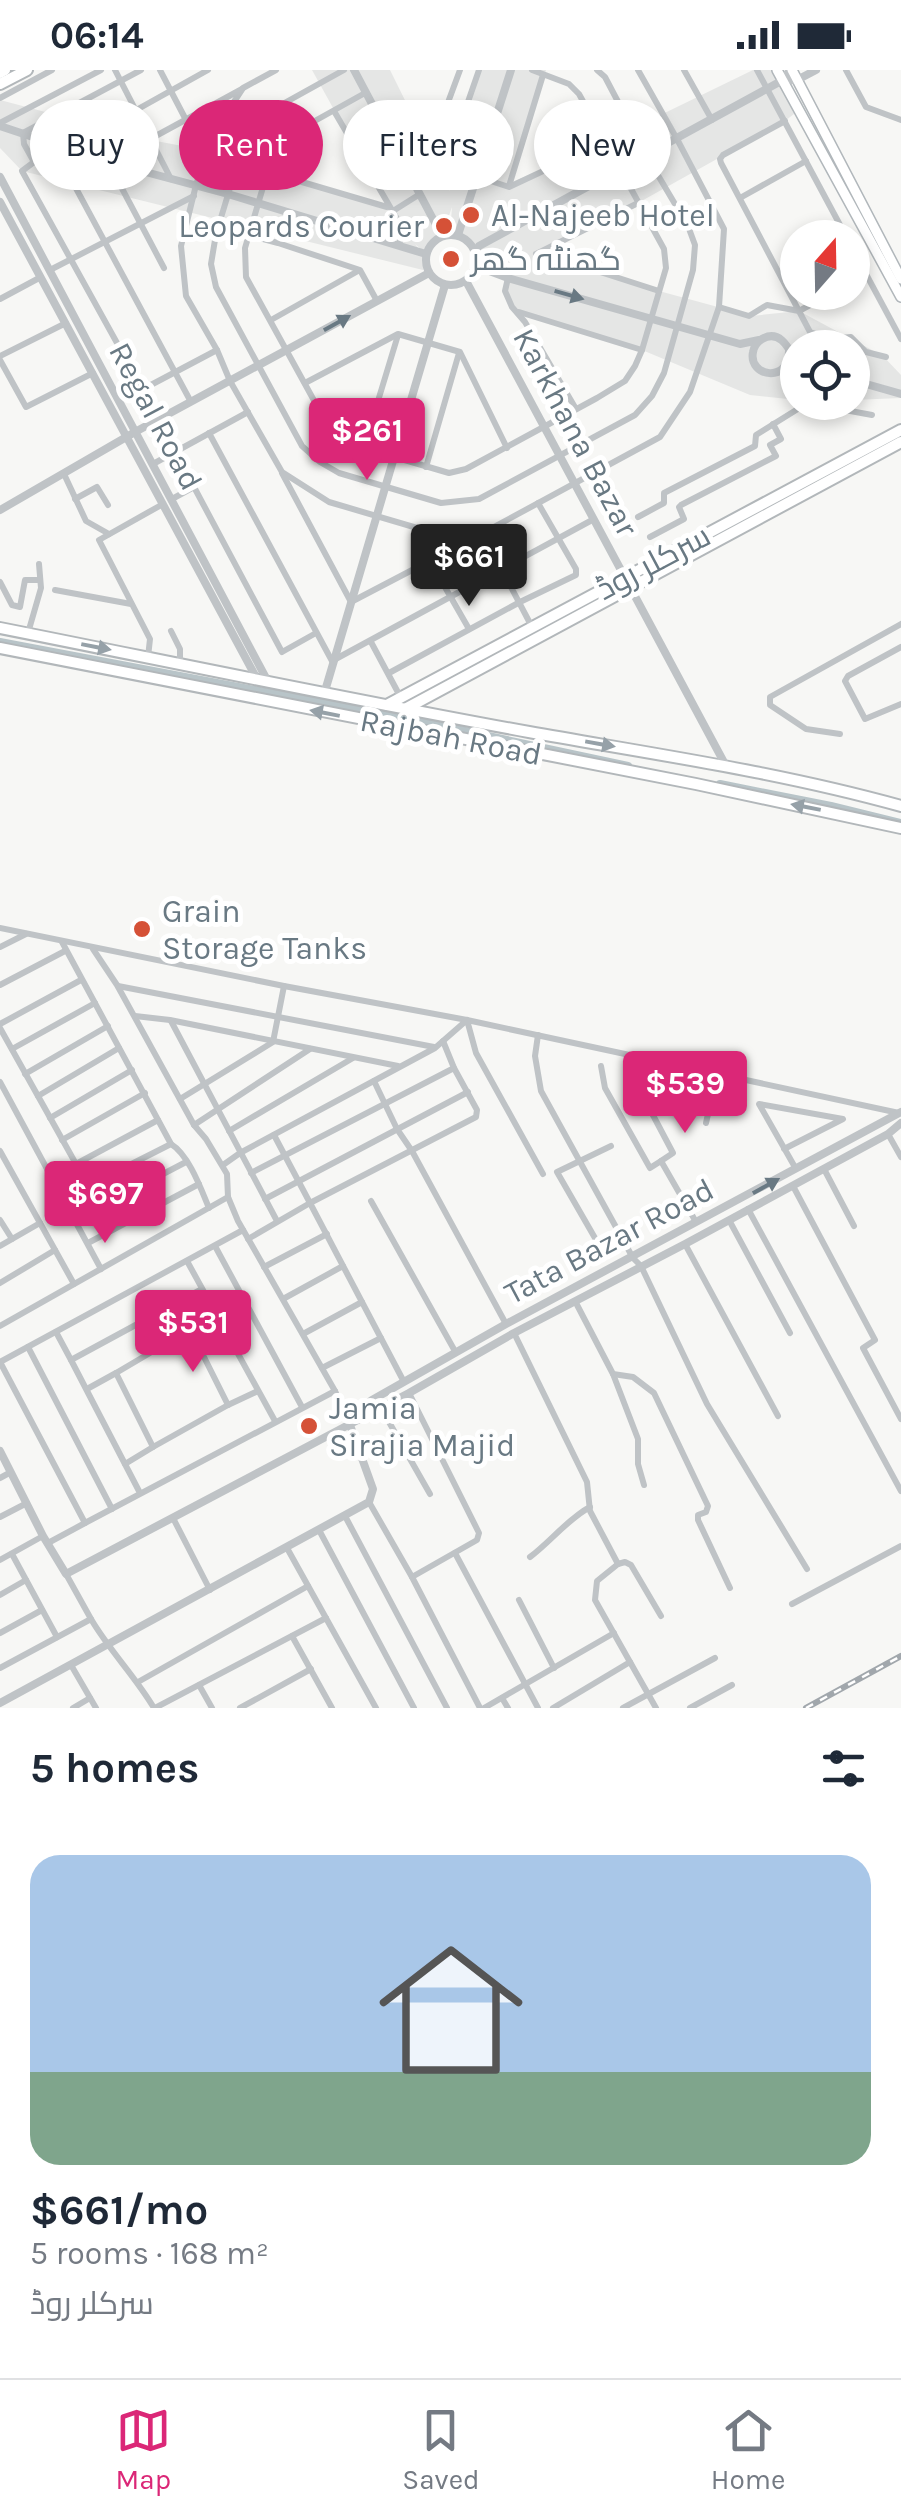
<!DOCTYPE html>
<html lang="en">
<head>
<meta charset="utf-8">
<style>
	:root { --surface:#fff; --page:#f6f6f7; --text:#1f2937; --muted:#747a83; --line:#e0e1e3; --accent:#db2777 }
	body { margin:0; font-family:Karla,Cairo,sans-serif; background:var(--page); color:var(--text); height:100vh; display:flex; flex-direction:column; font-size:38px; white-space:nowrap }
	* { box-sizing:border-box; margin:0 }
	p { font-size:32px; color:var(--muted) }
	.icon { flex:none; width:55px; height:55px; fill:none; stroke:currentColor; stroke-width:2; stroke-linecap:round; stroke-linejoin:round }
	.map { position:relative; height:1638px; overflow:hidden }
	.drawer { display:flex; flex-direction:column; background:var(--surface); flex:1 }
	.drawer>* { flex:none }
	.top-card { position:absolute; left:30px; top:30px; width:842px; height:90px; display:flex; gap:20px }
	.needle { width:65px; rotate:20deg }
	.tools { position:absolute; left:780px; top:150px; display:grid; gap:20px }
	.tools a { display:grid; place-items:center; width:90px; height:90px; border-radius:50%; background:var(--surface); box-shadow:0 5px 15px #0003; font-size:50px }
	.price { position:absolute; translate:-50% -85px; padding:0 22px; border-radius:10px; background:var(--accent); color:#fff; font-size:32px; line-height:65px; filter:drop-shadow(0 2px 5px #0008) }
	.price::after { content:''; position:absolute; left:50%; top:60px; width:30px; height:22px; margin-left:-15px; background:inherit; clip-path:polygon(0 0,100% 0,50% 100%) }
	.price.on { background:#222; color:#fff }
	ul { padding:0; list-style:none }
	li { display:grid; align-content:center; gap:20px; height:530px; padding:0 30px }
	li span { display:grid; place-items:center; height:310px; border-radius:30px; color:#555 }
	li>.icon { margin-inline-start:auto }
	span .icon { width:180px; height:180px; fill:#fffc; stroke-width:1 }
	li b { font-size:42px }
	h2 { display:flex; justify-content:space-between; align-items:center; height:120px; padding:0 30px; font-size:42px }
	.chip { padding:0 35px; border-radius:45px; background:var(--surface); box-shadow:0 5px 15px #0003; font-size:35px; line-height:90px }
	.chip.on { background:var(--accent); color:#fff }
	.status { display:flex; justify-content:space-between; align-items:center; height:70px; padding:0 50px; background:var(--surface); direction:ltr }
	.status svg { height:28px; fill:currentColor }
	.tabs { display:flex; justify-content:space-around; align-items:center; height:140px; border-top:2px solid var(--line); background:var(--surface); font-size:28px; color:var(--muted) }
	.tabs a { display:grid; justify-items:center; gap:5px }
	.tabs .on { color:var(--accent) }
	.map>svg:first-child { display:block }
</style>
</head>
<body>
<div class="status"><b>06:14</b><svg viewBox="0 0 49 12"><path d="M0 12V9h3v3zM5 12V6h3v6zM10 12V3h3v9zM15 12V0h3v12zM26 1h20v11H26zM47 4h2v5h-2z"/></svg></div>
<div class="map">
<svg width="901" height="1638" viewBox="0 0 901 1638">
	<rect width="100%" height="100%" fill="#f7f7f5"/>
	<path fill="#e5e6e5" d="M312,0h78l60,121 -5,-25 34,-96h67l-36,113 95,-41 148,-72h24l22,40 -14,11 -147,82 -101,49 122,39 92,25 48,-5 84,45 18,19v23l-48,2 -1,-52h-54l-1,52 -47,-5 -108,-45 -124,-39 -5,-4 -7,-16 2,-13 -31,-12 1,-9 -13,-18 -15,-5 2,-27 -10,29 -18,16 -9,-8 10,12 2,11 -4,3 -401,-99 -22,-23v-48l151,40 57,11 60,21 120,35z"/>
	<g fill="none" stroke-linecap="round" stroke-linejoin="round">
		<g stroke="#b8c4c8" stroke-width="8">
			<path d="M0,572l409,77 219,47"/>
			<path d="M720,714l111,22 70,17"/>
		</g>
		<defs>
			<g id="secondary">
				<path d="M777,0l124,227"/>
				<path d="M792,0l109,209"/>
			</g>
			<g id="primary">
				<path d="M0,3l5,-3"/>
				<path d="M0,14l27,-14"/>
				<path d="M0,558c176,35 352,72 529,104 124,22 250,40 372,74"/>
				<path d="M0,578l696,136 205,44"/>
				<path d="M387,635l514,-275"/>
				<path d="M405,639l496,-267"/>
			</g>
		</defs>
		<use href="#secondary" stroke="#b1b7bb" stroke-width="12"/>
		<use href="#primary" stroke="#b2b7ba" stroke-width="14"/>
		<g stroke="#bfc3c6" stroke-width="6">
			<path d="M115,0l56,109"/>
			<path d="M141,0l-118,63 1,11 10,18 -12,9 137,248"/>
			<path d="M160,0l26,50 21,31"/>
			<path d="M276,0l-33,18 -30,46 -17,51 -15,61 5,50 31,54 13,31 52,91 47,30 95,28 25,3h34l177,-96 30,-45 29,-85 5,-78 -47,-90 -39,-69"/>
			<path d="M344,0l-83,46 -17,26 -28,92 -5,30 5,23 86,159 18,16 19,11 102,30 38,-4 156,-84 17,-19 12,-23 29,-103 2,-25 -7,-19 -42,-71 -41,-78 -8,-7"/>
			<path d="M684,0l28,50"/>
			<path d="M757,0l90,168"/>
			<path d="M846,0l20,37 35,13"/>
			<path d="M365,23l-79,44 -12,13 -29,98 1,29 87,158 17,9 99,29 17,-4 131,-71 28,-17 10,-15 7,-16 24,-82 -2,-19 -85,-155 -10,-10 -37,-14"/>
			<path d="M0,28l52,-28"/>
			<path d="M334,41l69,118 -4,16"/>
			<path d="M785,51l-62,34 -3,4 1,4 89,169 20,7 21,-2 15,15 20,5"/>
			<path d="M0,53l101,-53"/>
			<path d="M453,71l-13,-17 20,-54"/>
			<path d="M70,77l138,-77"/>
			<path d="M57,83l134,249"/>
			<path d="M445,96l64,21 96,-45"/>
			<path d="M268,102l119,35"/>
			<path d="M416,116l27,-12 36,-104"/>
			<path d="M509,116l34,-111"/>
			<path d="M740,128l66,-37"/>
			<path d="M393,141l27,-17"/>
			<path d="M248,165l30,8 82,27 17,31"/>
			<path d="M852,178l49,91"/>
			<path d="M536,184l102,-51"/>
			<path d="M536,185l30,6 93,30"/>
			<path d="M164,198l-56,-106 134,-73"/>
			<path d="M50,200l144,-74"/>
			<path d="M508,208l-3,13 7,16 13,15 51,87"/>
			<path d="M0,229l41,-22"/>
			<path d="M719,237l30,9 18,-11 32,6 35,-19"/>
			<path d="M519,242l123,38"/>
			<path d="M271,250l87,-49"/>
			<path d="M0,286l66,-33"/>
			<path d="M0,290l26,47 67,-34"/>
			<path d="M305,313l93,-49 62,18 47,96"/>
			<path d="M142,317h5l70,-37"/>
			<path d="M813,332l4,8 14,5 14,-5 27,5"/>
			<path d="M209,363l123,228 262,-142"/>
			<path d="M364,377l34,-112"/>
			<path d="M153,394l95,-52"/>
			<path d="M426,397l33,-114"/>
			<path d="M282,403l69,129 130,-68"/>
			<path d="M64,404l22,47 23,13"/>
			<path d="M75,429l22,-12 11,18"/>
			<path d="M172,429l22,-12 88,165 34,-19"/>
			<path d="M638,447l26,-14v-10l91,-47 1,-11 53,-33"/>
			<path d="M650,467l34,-18 -5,-12 2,-2 95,-49 -6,-11 11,-6 -8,-15"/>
			<path d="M430,491l39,68"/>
			<path d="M502,500l30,57"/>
			<path d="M0,512l12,23 8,2 5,-27h15"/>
			<path d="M55,520l76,14"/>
			<path d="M171,561l9,18v14"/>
			<path d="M28,563l13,-45 -2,-24"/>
			<path d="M371,572l30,56"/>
			<path d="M901,577l-53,29 -3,5 20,38 36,-15"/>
			<path d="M148,587l2,-18 -51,-99 64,-36"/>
			<path d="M389,603l131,-71 56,-27v-6l-38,-66"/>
			<path d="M840,664l-34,-5 -36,-24v-8l131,-73"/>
			<path d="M0,858l284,58 183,34 432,93"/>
			<path d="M62,872l109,202c18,11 30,45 38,64"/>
			<path d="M0,877l26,-13"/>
			<path d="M93,879l24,36 77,140 12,14 21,35 1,23 10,24 97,170 15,34"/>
			<path d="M0,915l65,-34"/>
			<path d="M118,916l316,61"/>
			<path d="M135,946l35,4 228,46"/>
			<path d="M171,951l106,200"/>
			<path d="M0,954l81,-44"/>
			<path d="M0,958l100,179 86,-45"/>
			<path d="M538,965l-3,21 6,35 92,167 8,8 66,138 100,165"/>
			<path d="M12,979l83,-46"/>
			<path d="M652,991l18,41 18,4"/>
			<path d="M601,996l4,22 45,80 11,-7"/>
			<path d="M627,996l46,87 -12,8 35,61"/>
			<path d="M25,1004l83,-48"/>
			<path d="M374,1011l23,48 15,22 94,173"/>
			<path d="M0,1012l101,187"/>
			<path d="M38,1026l81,-48"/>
			<path d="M180,1029l93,-57 11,-56"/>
			<path d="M50,1048l82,-48"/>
			<path d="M706,1053l11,-49"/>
			<path d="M194,1055l116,-76"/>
			<path d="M229,1061l124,-73"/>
			<path d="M888,1064l13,23"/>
			<path d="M62,1070l83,-47"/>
			<path d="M611,1076l-54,26 42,73 20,-11"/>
			<path d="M784,1079l59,-30 -84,-15 37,65"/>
			<path d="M0,1081l74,133"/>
			<path d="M76,1094l82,-44"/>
			<path d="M223,1095l17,-12 195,-105 32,-28 9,33 67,121"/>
			<path d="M824,1099l30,57"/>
			<path d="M251,1103l203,-105"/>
			<path d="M88,1116l83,-42"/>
			<path d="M793,1116l82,154 -12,8 38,71"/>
			<path d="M265,1129l203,-107"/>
			<path d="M371,1131l85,152"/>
			<path d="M748,1139l153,282"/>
			<path d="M0,1150l12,19"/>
			<path d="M729,1150l61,113"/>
			<path d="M248,1169l62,-36 -36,-68"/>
			<path d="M88,1173l111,-59"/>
			<path d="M685,1174l93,172"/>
			<path d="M0,1176l40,-23"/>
			<path d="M215,1176l87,161"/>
			<path d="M187,1191l88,160"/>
			<path d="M264,1197l63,-33"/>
			<path d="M0,1213l55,-33"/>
			<path d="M283,1229l60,-33"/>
			<path d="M575,1231l38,73 20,3 21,16 54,113 -2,6 -8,3v5l32,68"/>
			<path d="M216,1244l-100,59 37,74 75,-42 30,-14"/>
			<path d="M0,1256l228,-129"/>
			<path d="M190,1259l38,76"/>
			<path d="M56,1262l15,28"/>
			<path d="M514,1263l73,149 3,29 28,53 7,-2 6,3 30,51"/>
			<path d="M303,1264l59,-32"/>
			<path d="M28,1277l84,162"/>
			<path d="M0,1292l85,161 250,-132"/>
			<path d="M0,1292l243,-132"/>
			<path d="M322,1298l59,-30"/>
			<path d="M613,1304l25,65v25l6,21"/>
			<path d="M404,1312l-94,-179 166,-86 1,-7 -23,-42 -11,-27"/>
			<path d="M87,1319l29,-16"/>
			<path d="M409,1323l70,140 -2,7 -65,37"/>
			<path d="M381,1338l49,86"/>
			<path d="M125,1394l28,-17"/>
			<path d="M0,1408l11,-6"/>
			<path d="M140,1423l-69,-133 131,-71"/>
			<path d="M369,1432l43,75 68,131"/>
			<path d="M345,1446l102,192"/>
			<path d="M0,1447l27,-14"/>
			<path d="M173,1448l37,72"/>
			<path d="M319,1460l95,178"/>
			<path d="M48,1473l37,-20"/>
			<path d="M287,1478l89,160"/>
			<path d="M455,1483l83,155"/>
			<path d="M12,1484l45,83"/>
			<path d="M530,1487c20,-15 39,-39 60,-50"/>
			<path d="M0,1490l43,-24"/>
			<path d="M618,1494l-21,17 -2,19 61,108"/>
			<path d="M0,1525l26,-15"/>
			<path d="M519,1530l35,68"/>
			<path d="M792,1534l109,-58"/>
			<path d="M91,1549c18,31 44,57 63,89"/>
			<path d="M0,1563l42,-23"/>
			<path d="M292,1566l40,72"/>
			<path d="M71,1595l25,43"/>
			<path d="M0,1598l91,-49 -25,-45"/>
			<path d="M138,1612l170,-96"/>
			<path d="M199,1615l13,23"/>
			<path d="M502,1628l6,10"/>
			<path d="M73,1638l17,-10"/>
			<path d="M155,1638l171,-90"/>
			<path d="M240,1638l71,-39"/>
			<path d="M484,1638l130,-75"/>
			<path d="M553,1638l77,-46"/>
			<path d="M623,1638l92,-50"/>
			<path d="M690,1638l42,-23"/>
		</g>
		<g stroke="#bfc3c6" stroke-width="8">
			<path d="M354,0l88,166"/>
			<path d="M792,10h5l19,-10"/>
			<path d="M0,56l108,36 120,32 198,60"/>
			<path d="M0,107l267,503"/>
			<path d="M0,132l257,477"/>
			<circle cx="451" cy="190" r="25"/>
			<path d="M458,165l53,-165"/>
			<path d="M475,182l4,-6 304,-166 7,-10"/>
			<path d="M476,196l32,12 232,66 19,-4"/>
			<path d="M466,211l260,485"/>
			<path d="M789,280c1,34 -41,27 -36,2 1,-6 4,-10 9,-13 19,-11 28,12 36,25"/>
			<path d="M852,310l49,14"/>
			<path d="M0,440l135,-78 294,-159"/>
			<path d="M325,621l120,-406"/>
			<path d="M352,1351l7,-11 13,-10 134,-76 395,-212"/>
			<path d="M0,1381l43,85 23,38 343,-181 105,-60 171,-89 203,-110 13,-11"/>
			<path d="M0,1633l369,-201 4,-13 -23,-64"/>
		</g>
		<use href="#secondary" stroke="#fff" stroke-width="9"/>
		<use href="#primary" stroke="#fff" stroke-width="10"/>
		<defs>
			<path id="rail" d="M806,1638l95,-52"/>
		</defs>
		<use href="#rail" stroke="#a1a7ac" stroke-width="6"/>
		<use href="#rail" stroke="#fff" stroke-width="2.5" stroke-dasharray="8" stroke-linecap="butt"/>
	</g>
	<defs><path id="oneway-solid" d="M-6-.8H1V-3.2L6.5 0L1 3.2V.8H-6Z" transform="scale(2.5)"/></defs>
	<g fill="#697983">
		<use href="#oneway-solid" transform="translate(569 225) rotate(16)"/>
		<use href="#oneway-solid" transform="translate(337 253) rotate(-29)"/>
		<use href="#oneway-solid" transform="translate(766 1116) rotate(-29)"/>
	</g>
	<g fill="#96a1a8">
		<use href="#oneway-solid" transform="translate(96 577) rotate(11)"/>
		<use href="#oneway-solid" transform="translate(325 643) rotate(-169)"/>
		<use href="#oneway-solid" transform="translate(600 674) rotate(10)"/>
		<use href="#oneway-solid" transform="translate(806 737) rotate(-169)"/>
	</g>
	<g fill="#d55137" stroke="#fff" stroke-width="4">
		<circle cx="471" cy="145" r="10"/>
		<circle cx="444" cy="156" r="10"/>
		<circle cx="451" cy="189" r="10"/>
		<circle cx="142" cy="859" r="10"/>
		<circle cx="309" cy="1356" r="10"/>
	</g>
	<g text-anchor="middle" stroke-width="10" stroke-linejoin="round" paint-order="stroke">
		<g font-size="32" fill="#697983" stroke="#fff" text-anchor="start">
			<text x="491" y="156">Al-Najeeb Hotel</text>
			<text x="424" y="167" text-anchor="end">Leopards Courier</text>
			<text x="471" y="200">گھنٹہ گھر</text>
			<text x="162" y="852">Grain<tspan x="162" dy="37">Storage Tanks</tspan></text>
			<text x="329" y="1349">Jamia<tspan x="329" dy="37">Sirajia Majid</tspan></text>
		</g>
		<g font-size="32" fill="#697983" stroke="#fff">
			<text transform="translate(156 346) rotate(62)" y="11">Regal Road</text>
			<text transform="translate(576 362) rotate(62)" y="11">Karkhana Bazar</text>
			<text transform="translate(653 492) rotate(-28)" y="11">سرکلر روڈ</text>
			<text transform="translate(451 667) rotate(11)" y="11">Rajbah Road</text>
			<text transform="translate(609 1171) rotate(-28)" y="11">Tata Bazar Road</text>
		</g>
	</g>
</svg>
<div class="tools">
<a><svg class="needle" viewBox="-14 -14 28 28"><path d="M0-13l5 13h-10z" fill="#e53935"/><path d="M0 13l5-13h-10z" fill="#747a83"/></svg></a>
<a><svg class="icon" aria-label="locate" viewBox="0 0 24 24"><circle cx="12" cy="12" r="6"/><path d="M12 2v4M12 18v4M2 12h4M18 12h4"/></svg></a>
</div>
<b class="price" style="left:367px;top:413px">$261</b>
<b class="price on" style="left:469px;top:539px">$661</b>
<b class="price" style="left:685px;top:1066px">$539</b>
<b class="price" style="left:105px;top:1176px">$697</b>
<b class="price" style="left:193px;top:1305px">$531</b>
<div class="top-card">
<a class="chip">Buy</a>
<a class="chip on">Rent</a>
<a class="chip">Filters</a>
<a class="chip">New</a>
</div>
</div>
<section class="drawer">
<h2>5 homes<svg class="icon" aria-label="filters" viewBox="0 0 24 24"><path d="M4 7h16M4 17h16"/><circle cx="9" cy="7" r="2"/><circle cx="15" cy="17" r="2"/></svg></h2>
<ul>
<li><span style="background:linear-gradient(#a9c7e8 70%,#7fa58c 0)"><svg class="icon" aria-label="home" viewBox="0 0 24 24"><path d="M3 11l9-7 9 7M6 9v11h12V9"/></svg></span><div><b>$661/mo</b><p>5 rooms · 168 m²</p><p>سرکلر روڈ</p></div></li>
</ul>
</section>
<nav class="tabs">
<a class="on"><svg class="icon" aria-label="map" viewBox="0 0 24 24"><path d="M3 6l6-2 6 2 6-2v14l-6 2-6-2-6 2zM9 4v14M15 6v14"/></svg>Map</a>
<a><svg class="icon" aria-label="saved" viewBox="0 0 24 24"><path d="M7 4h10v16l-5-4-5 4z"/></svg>Saved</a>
<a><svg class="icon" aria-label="home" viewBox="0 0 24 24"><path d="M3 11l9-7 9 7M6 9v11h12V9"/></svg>Home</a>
</nav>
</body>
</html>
